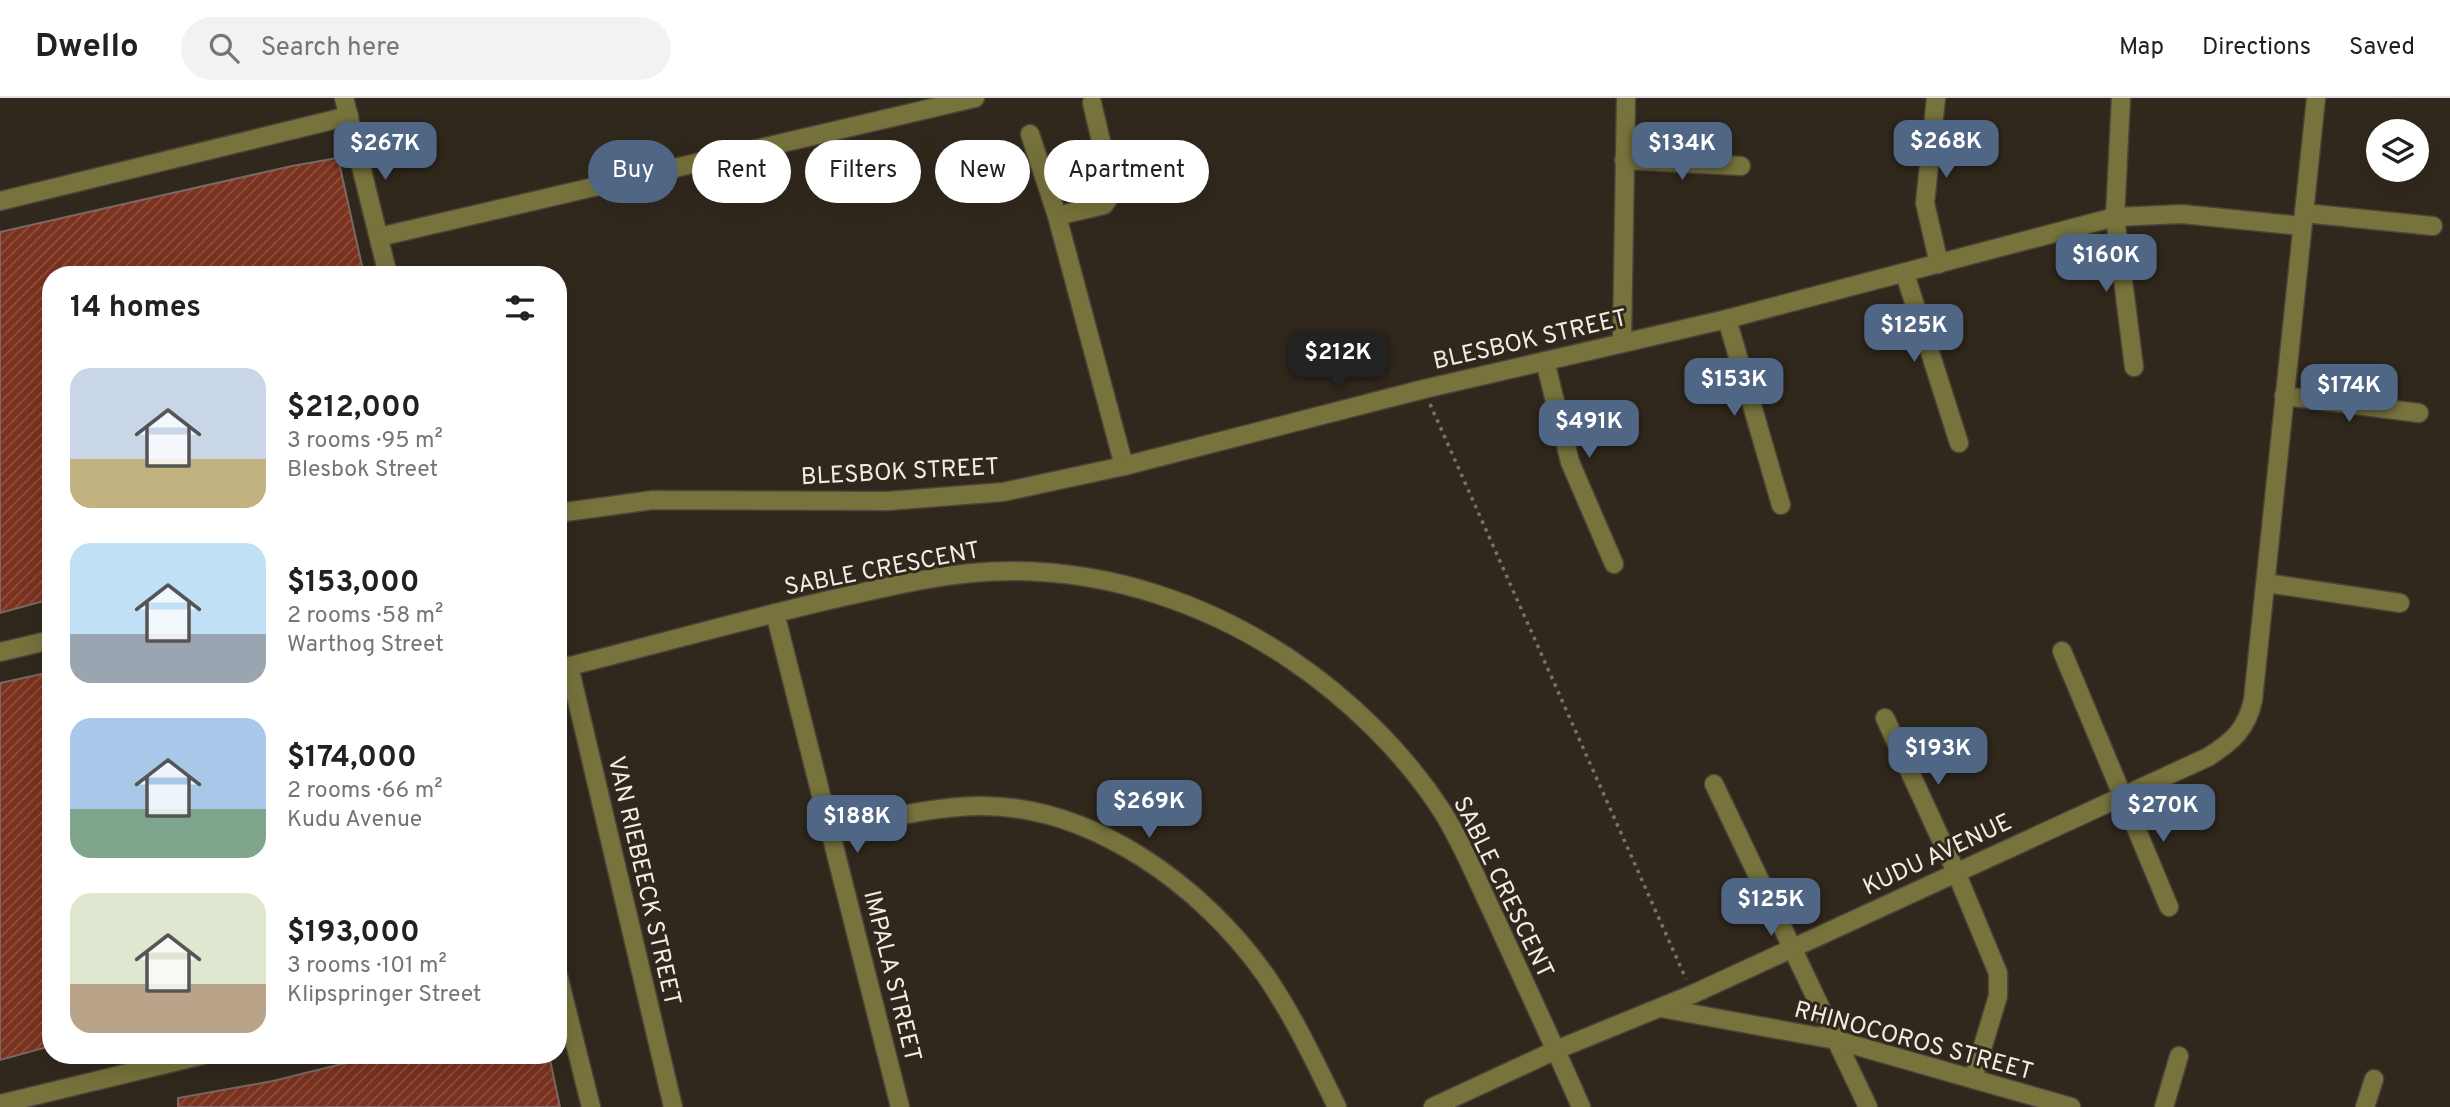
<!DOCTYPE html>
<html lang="en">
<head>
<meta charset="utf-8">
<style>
	:root { --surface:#fff; --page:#f2f2f2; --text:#202124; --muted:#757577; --line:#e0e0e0; --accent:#506685 }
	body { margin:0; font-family:Overpass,sans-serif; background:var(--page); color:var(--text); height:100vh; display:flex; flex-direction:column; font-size:26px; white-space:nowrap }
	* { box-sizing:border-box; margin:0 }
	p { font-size:23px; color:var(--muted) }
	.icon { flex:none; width:38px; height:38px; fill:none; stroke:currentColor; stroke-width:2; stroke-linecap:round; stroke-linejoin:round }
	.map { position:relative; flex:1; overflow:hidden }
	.drawer { position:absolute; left:42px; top:168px; width:525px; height:798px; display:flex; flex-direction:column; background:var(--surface); border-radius:28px; box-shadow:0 7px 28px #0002 }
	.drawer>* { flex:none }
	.banner { position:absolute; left:588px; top:42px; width:665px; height:63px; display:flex; gap:14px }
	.fabs { position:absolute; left:2366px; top:21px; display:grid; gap:14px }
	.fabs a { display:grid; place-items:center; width:63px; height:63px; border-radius:50%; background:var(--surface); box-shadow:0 7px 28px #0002; font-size:35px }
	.price { position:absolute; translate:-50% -60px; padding:0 16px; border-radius:14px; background:var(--accent); color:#fff; font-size:23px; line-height:46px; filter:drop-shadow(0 2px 4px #0008) }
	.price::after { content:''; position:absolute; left:50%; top:42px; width:21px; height:16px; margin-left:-10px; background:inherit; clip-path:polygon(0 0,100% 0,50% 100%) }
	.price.current { background:#222; color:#fff }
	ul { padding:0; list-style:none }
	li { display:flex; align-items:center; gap:21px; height:175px; padding:0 28px }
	li span { display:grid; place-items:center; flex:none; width:196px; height:140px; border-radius:21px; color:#555 }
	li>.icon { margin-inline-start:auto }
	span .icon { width:84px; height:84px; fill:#fffc; stroke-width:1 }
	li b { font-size:30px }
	h2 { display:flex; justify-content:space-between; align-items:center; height:84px; padding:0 28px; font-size:30px }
	.chip { padding:0 24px; border-radius:32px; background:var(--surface); box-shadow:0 7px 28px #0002; font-size:24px; line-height:63px }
	.chip.current { background:var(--accent); color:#fff }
	header { display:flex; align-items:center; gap:42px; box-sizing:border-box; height:98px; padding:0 35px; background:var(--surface); border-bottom:2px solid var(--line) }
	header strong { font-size:33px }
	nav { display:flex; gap:38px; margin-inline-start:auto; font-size:24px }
	.search { width:490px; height:63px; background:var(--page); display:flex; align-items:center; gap:18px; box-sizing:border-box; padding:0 24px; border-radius:38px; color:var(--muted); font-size:26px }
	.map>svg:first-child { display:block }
</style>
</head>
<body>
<header>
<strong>Dwello</strong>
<div class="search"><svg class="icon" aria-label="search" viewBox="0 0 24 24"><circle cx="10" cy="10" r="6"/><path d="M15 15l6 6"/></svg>Search here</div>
<nav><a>Map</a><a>Directions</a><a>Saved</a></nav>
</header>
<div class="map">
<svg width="2450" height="1009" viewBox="0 0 2450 1009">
	<defs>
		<pattern id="building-hatch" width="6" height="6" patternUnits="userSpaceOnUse" patternTransform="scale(1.75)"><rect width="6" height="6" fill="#7b321f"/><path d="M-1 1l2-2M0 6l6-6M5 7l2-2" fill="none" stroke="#8e503f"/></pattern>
	</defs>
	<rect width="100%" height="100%" fill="#31281d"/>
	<g fill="url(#building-hatch)" stroke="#7a6864" stroke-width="2">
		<path d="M338,60l26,117h-313v324l-51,14v-381l292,-66z"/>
		<path d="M51,574v374l-51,14v-377z"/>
		<path d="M378,957h171l11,52h-382v-9l95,-17z"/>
	</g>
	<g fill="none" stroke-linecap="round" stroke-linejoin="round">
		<defs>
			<g id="minor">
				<path d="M344,0l44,177"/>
				<path d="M1936,0l-11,105 14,61"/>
				<path d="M2121,0l-6,119 19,150"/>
				<path d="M1030,36l27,82 67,250"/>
				<path d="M1624,62l117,6"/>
				<path d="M0,103l349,-85"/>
				<path d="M2304,115l129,13"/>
				<path d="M1057,118l47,-11 9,-13 -21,-89"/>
				<path d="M379,139l596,-139"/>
				<path d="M1905,176l54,169"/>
				<path d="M1727,221l54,186"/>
				<path d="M1622,244l4,-244"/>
				<path d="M1545,263l25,101 44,102"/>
				<path d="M2284,298l135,17"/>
				<path d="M558,415l95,-13 235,1 115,-9 121,-26 300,-77 303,-70 388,-102 67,-3 120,12"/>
				<path d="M2266,485l134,20"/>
				<path d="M775,515l125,494"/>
				<path d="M2062,553l107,256"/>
				<path d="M0,554l51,-12"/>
				<path d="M569,568l104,441"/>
				<path d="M558,571c89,-22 178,-47 267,-68 61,-14 124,-30 187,-30 99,0 196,33 278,88 58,39 113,92 152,152 22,35 37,74 55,111 28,62 57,123 84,185"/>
				<path d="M1885,620l71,154 42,101v23l-25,83"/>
				<path d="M1714,686l154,323"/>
				<path d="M830,732c49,-10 98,-23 148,-24 113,-2 225,80 288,170 28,41 49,86 71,131"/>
				<path d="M558,877l33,132"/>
				<path d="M1661,910l175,32 235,67"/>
				<path d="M0,1006l203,-49"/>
				<path d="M1433,1009l123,-57 137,-56 515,-237c24,-15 39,-28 45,-57l63,-602"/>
				<path d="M2164,1009l15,-51"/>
				<path d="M2365,1009l9,-28"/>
			</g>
		</defs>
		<use href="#minor" stroke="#4c4339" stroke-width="21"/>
		<path stroke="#797167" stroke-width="3.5" stroke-dasharray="3.5 5" stroke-linecap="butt" d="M1430,306l256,575"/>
		<use href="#minor" stroke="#77733d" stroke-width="18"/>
	</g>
	<g text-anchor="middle" stroke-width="6" stroke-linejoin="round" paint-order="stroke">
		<g font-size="24" fill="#f2ece5" stroke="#31281d">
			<text transform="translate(1530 241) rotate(-13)" y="8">BLESBOK STREET</text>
			<text transform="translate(900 373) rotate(-3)" y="8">BLESBOK STREET</text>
			<text transform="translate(882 470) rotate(-11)" y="8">SABLE CRESCENT</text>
			<text transform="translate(1937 756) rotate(-25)" y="8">KUDU AVENUE</text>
			<text transform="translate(645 783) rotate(77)" y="8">VAN RIEBEECK STREET</text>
			<text transform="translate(1504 789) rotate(64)" y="8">SABLE CRESCENT</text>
			<text transform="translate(893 878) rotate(76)" y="8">IMPALA STREET</text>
			<text transform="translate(1914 942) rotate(15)" y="8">RHINOCOROS STREET</text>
		</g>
	</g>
</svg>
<div class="fabs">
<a><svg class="icon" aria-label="layers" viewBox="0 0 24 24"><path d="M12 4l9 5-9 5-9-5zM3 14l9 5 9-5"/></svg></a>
</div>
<b class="price" style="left:1946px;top:82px">$268K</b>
<b class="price" style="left:385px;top:84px">$267K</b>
<b class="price" style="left:1682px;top:84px">$134K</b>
<b class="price" style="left:2106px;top:196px">$160K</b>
<b class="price" style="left:1914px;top:266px">$125K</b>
<b class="price current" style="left:1338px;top:293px">$212K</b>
<b class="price" style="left:1734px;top:320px">$153K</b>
<b class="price" style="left:2349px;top:326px">$174K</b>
<b class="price" style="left:1589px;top:362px">$491K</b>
<b class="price" style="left:1938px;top:689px">$193K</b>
<b class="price" style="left:1149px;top:742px">$269K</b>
<b class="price" style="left:2163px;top:746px">$270K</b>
<b class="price" style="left:857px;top:757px">$188K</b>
<b class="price" style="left:1771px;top:840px">$125K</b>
<div class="banner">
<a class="chip current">Buy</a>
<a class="chip">Rent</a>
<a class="chip">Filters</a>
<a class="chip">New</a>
<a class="chip">Apartment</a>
</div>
<section class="drawer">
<h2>14 homes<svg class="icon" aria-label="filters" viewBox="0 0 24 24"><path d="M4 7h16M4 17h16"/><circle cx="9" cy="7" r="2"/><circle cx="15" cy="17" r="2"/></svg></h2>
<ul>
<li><span style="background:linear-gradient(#c9d6e8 65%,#c2b280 0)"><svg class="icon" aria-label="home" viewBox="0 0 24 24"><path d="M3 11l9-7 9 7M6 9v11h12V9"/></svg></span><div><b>$212,000</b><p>3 rooms · 95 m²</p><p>Blesbok Street</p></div></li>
<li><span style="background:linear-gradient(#bfe0f5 65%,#9aa5b1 0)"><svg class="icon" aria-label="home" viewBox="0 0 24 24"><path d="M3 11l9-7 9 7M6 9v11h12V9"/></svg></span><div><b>$153,000</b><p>2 rooms · 58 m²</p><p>Warthog Street</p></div></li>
<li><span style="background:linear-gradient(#a9c7e8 65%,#7fa58c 0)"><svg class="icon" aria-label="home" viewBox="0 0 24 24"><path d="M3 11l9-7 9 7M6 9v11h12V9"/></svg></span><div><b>$174,000</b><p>2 rooms · 66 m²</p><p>Kudu Avenue</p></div></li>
<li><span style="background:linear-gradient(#dfe7d0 65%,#b9a48a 0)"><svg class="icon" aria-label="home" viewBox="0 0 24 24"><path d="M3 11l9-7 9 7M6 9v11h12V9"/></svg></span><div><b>$193,000</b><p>3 rooms · 101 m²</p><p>Klipspringer Street</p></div></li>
</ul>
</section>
</div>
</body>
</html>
